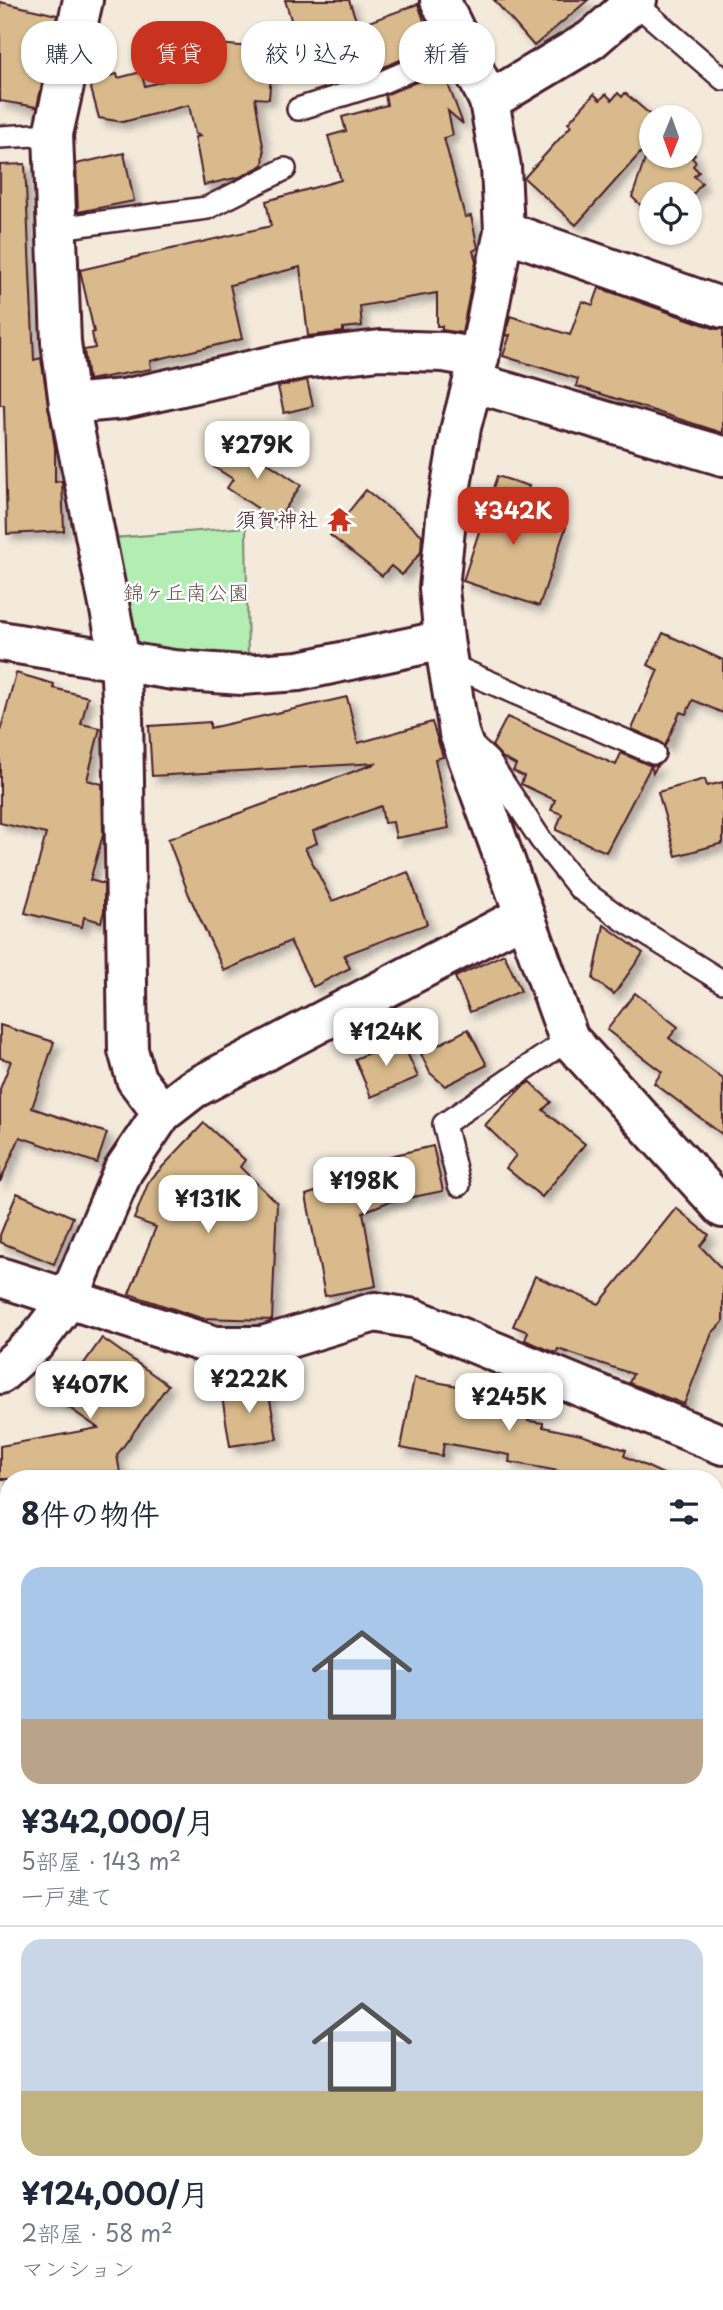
<!DOCTYPE html>
<html lang="ja">
<head>
<meta charset="utf-8">
<style>
	:root { --surface:#fff; --page:#f6f6f7; --text:#1f2937; --muted:#747a83; --line:#e0e1e3; --accent:#c8321e }
	body { margin:0; font-family:"Playpen Sans","Klee One",sans-serif; background:var(--page); color:var(--text); height:100vh; display:flex; flex-direction:column; font-size:26px; white-space:nowrap }
	* { box-sizing:border-box; margin:0 }
	p { font-size:23px; color:var(--muted) }
	.icon { flex:none; width:38px; height:38px; fill:none; stroke:currentColor; stroke-width:2; stroke-linecap:round; stroke-linejoin:round }
	.map { position:relative; flex:1; overflow:hidden }
	.drawer { position:absolute; left:0px; top:1470px; width:724px; height:840px; display:flex; flex-direction:column; background:var(--surface); border-radius:28px 28px 0 0; box-shadow:0 2px 5px #0004 }
	.drawer>* { flex:none }
	.hud { position:absolute; left:21px; top:21px; width:682px; height:63px; display:flex; gap:14px }
	.needle { width:46px; rotate:181deg }
	.fabs { position:absolute; left:639px; top:105px; display:grid; gap:14px }
	.fabs a { display:grid; place-items:center; width:63px; height:63px; border-radius:50%; background:var(--surface); box-shadow:0 2px 5px #0004; font-size:35px }
	.price { position:absolute; translate:-50% -60px; padding:0 16px; border-radius:14px; background:#fff; color:#222; font-size:23px; line-height:46px; filter:drop-shadow(0 2px 4px #0008) }
	.price::after { content:''; position:absolute; left:50%; top:42px; width:21px; height:16px; margin-left:-10px; background:inherit; clip-path:polygon(0 0,100% 0,50% 100%) }
	.price.active { background:var(--accent); color:#fff }
	ul { padding:0; list-style:none }
	li { display:grid; align-content:center; gap:14px; height:371px; padding:0 21px }
	li+li { border-top:2px solid var(--line) }
	li span { display:grid; place-items:center; height:217px; border-radius:21px; color:#555 }
	li>.icon { margin-inline-start:auto }
	span .icon { width:126px; height:126px; fill:#fffc; stroke-width:1 }
	li b { font-size:30px }
	h2 { display:flex; justify-content:space-between; align-items:center; height:84px; padding:0 21px; font-size:30px }
	.chip { padding:0 24px; border-radius:28px; background:var(--surface); box-shadow:0 2px 5px #0004; font-size:24px; line-height:63px }
	.chip.active { background:var(--accent); color:#fff }
	.map>svg:first-child { display:block }
</style>
</head>
<body>
<div class="map">
<svg width="723" height="2310" viewBox="0 0 723 2310">
	<defs>
		<filter id="shadow"><feDropShadow dx="6" dy="6" stdDeviation="3.5" flood-color="#0004"/></filter>
	</defs>
	<rect width="100%" height="100%" fill="#f3eadc"/>
	<filter id="ink" filterUnits="userSpaceOnUse"><feTurbulence type="fractalNoise" baseFrequency=".0143" numOctaves="2"/><feDisplacementMap in="SourceGraphic" scale="14" xChannelSelector="R" yChannelSelector="G"/><feConvolveMatrix kernelMatrix="1 2 1 2 8 2 1 2 1" color-interpolation-filters="sRGB"/></filter>
	<g filter="url(#ink)">
		<path fill="#b2edb2" stroke="#7e866e" stroke-width="2" d="M246,527l2,134 -100,-9 -15,-16 -19,-98z"/>
		<g fill="none" stroke-linecap="round" stroke-linejoin="round">
			<g stroke="#86d3e5" stroke-width="66">
				<path d="M0,1590l9,-2"/>
				<path d="M716,1615l7,3"/>
			</g>
		</g>
		<g fill="#d8ba8c" stroke="#4a1f2b" stroke-width="2" filter="url(#shadow)">
			<path d="M285,0h64l17,49 -31,11 -1,-3 -28,11z"/>
			<path d="M494,0h94l-54,46z"/>
			<path d="M0,2l57,13 -20,92 -37,-6z"/>
			<path d="M418,4l15,42 -56,24 -14,-46z"/>
			<path d="M196,42l77,7 -4,50 -14,-1 9,54 -1,13 -23,12 -36,8 -9,-48 7,-1 -7,-2 -6,-29 -66,17 -24,-4 -10,-37 28,-7 1,4 23,-6 4,14 49,-13z"/>
			<path d="M443,71l20,53 -15,-13 5,24 -9,3 21,79 6,-1 7,32 -5,3 3,10 -14,72 -20,-3v-4h-5v-33l-77,13 2,20 -19,2v4l-35,4 -8,-69 -70,18 12,54 -92,22 1,8 -63,11 -4,-30 11,-2 -3,-15 2,-1 -14,-62 191,-44 -5,-25 75,-21 -13,-44 18,-5 -4,-14 45,-12 -2,-10z"/>
			<path d="M618,93l4,4 3,-4 28,24 -2,24 -75,84 -52,-47 47,-52 -3,-3 26,-29 6,6 6,-6 6,6z"/>
			<path d="M651,142v14h39v-6l5,5 -3,3 4,4 -3,4 6,6 -5,4 8,7 -12,15v-4h-39v21l-19,-18z"/>
			<path d="M124,153l10,48 -56,11 -2,-48z"/>
			<path d="M25,164l9,196 7,-2 14,90v34l7,-1 2,50 -57,3 -3,-129h-4v-240z"/>
			<path d="M599,288l117,41h7v104l-147,-47 2,-7 -75,-23 7,-21 -4,1 4,-20 60,19 12,-34 11,4z"/>
			<path d="M307,380l6,26 -29,7 -6,-26z"/>
			<path d="M233,440l68,45 -24,36 -50,-33 6,-9 -19,-12z"/>
			<path d="M497,476l32,10 -8,28 45,13 -27,79 -76,-25z"/>
			<path d="M366,490l56,45 -1,17 -19,23 -11,-9 -9,10 -52,-41z"/>
			<path d="M663,633l60,27v53l-30,-13 -7,14 -6,-2 -15,34 -6,-5 -27,-12 26,-59 -10,-5z"/>
			<path d="M16,673l38,11 -1,4 35,9 -7,27 19,4 -13,52 15,4 1,51 -13,45 14,4v27l-3,11 -17,-5 -2,10 -57,-14 21,-79 -46,-11v-91z"/>
			<path d="M347,697l11,46 74,-21 11,35 -8,2 14,69 -53,10 -3,-16 -9,1 -3,-17 -68,25 4,12 -12,5 27,53 76,-29 19,52 -83,31 6,13 -37,19 -23,-46 -66,30 -35,-76 -21,-56 209,-76 -225,13 -3,-50 61,-4v6z"/>
			<path d="M507,717l109,48 5,-12 28,12 8,1 -4,7 -2,-7 -45,86 -50,-22 6,-16 -11,-4 4,-10 -34,-16 3,-8 -11,-5 3,-6 -13,-7 -11,-12z"/>
			<path d="M705,779l2,7 16,-4v61l-47,13 -18,-64z"/>
			<path d="M604,925l39,28 -29,41 -21,-15z"/>
			<path d="M504,954l17,37 -51,21 -15,-35z"/>
			<path d="M635,993l43,34 -9,11 54,41v56l-69,-52 8,-11 -55,-42z"/>
			<path d="M0,1025l54,17 -22,66 75,25 -10,30 -77,-26 -20,45v-93l11,-28 -11,-3z"/>
			<path d="M468,1029l19,36 -42,21 -15,-13 -9,-19z"/>
			<path d="M401,1039l17,38 -47,20 -16,-38z"/>
			<path d="M530,1082l21,20 -8,8 42,34 -43,53 -36,-29 10,-13 -31,-30 37,-38z"/>
			<path d="M204,1123l41,37 -5,7 37,36 -5,117 -71,-2 -72,-24 27,-67 -22,-8 15,-38z"/>
			<path d="M433,1146l10,45 -55,11 -25,10 13,74 -51,10 -19,-101 86,-28 -2,-11z"/>
			<path d="M17,1193l56,24 -19,47 -54,-22v-7z"/>
			<path d="M676,1208l33,27 -9,11 23,24v52l-11,11 -28,71 -55,-21 4,-9 -75,-25 -2,4 -31,-13 3,-8 -15,-6 22,-50 64,28z"/>
			<path d="M102,1338l66,47 -51,70 3,17 -28,7h-92v-33l98,-18 -40,-28z"/>
			<path d="M414,1378l71,13 1,-8 47,8 -5,30 15,2v4l38,8 45,15 -2,6 50,23h-117l2,-8 -50,-9 1,-7 -66,-12 -2,13 -41,-8z"/>
			<path d="M267,1383l10,56 -47,7 -9,-56z"/>
		</g>
		<g fill="none" stroke-linecap="round" stroke-linejoin="round">
			<defs>
				<g id="service">
					<path d="M634,2l89,77"/>
					<path d="M298,109l80,-25 84,-36"/>
					<path d="M0,137l53,-3"/>
					<path d="M58,228l149,-20 78,-39"/>
					<path d="M448,664l206,89"/>
					<path d="M471,744l18,17 52,79 38,48 43,31 101,63"/>
					<path d="M459,1185l-15,-61 125,-85"/>
				</g>
				<g id="minor">
					<path d="M83,0l-30,134 8,208 8,62 51,256 3,56 5,334 8,29 26,34"/>
					<path d="M440,0l49,101 12,66 3,64 -25,127 -18,69 -14,82 -8,79 5,52 15,93 110,306 154,169"/>
					<path d="M489,101l102,-61 46,-40"/>
					<path d="M504,231l219,77"/>
					<path d="M473,382l250,74"/>
					<path d="M69,404l55,-5 178,-40 78,-9 64,2 35,6"/>
					<path d="M0,641l173,29 69,5 57,-4 145,-31"/>
					<path d="M0,1277l215,69h48l112,-34 40,7 308,126"/>
					<path d="M0,1374l36,-32 32,-42 55,-129 39,-58 31,-24 330,-173"/>
					<path d="M716,1783h7"/>
					<path d="M0,1784h9"/>
					<path d="M0,2157h9"/>
					<path d="M716,2279l7,4"/>
					<path d="M63,2310l1,-9"/>
					<path d="M356,2310l3,-9"/>
					<path d="M614,2310l2,-9"/>
				</g>
				<g id="primary">
					<path d="M0,2045l9,1"/>
					<path d="M716,2085h7"/>
				</g>
			</defs>
			<use href="#service" stroke="#4a1f2b" stroke-width="26"/>
			<use href="#minor" stroke="#4a1f2b" stroke-width="44"/>
			<use href="#primary" stroke="#4a1f2b" stroke-width="44"/>
			<use href="#service" stroke="#fff" stroke-width="21"/>
			<use href="#minor" stroke="#fff" stroke-width="38"/>
			<use href="#primary" stroke="#fff" stroke-width="38"/>
			<defs>
				<g id="rail">
					<path d="M716,1822h7"/>
					<path d="M0,1826h9"/>
					<path d="M716,1843h7"/>
					<path d="M0,1847h9"/>
				</g>
			</defs>
			<use href="#rail" stroke="#4a1f2b" stroke-width="8"/>
			<use href="#rail" stroke="#fff" stroke-width="5" stroke-dasharray="16" stroke-linecap="butt"/>
		</g>
	</g>
	<defs>
		<symbol id="temple-bare" viewBox="-9 -9 18 18"><path d="M0-6L5-2H3V0L6.5 2.5H4V6H1.5V3h-3V6H-4V2.5H-6.5L-3 0V-2H-5Z" fill="#c8321e" stroke="#fff" stroke-width="2.5" paint-order="stroke"/></symbol>
	</defs>
	<g fill-rule="evenodd">
		<use href="#temple-bare" x="322" y="502" width="35" height="35"/>
	</g>
	<g text-anchor="middle" stroke-width="5" stroke-linejoin="round" paint-order="stroke">
		<g font-size="21" fill="#4a1f2b" stroke="#fff" text-anchor="end">
			<text x="319" y="527">須賀神社</text>
		</g>
		<g font-size="21" fill="#64524d" stroke="#fff">
			<text x="186" y="600">錦ヶ丘南公園</text>
		</g>
	</g>
</svg>
<div class="fabs">
<a><svg class="needle" viewBox="-14 -14 28 28"><path d="M0-13l5 13h-10z" fill="#e53935"/><path d="M0 13l5-13h-10z" fill="#747a83"/></svg></a>
<a><svg class="icon" aria-label="locate" viewBox="0 0 24 24"><circle cx="12" cy="12" r="6"/><path d="M12 2v4M12 18v4M2 12h4M18 12h4"/></svg></a>
</div>
<b class="price" style="left:257px;top:481px">¥279K</b>
<b class="price active" style="left:513px;top:547px">¥342K</b>
<b class="price" style="left:386px;top:1068px">¥124K</b>
<b class="price" style="left:364px;top:1217px">¥198K</b>
<b class="price" style="left:208px;top:1235px">¥131K</b>
<b class="price" style="left:249px;top:1415px">¥222K</b>
<b class="price" style="left:90px;top:1421px">¥407K</b>
<b class="price" style="left:509px;top:1433px">¥245K</b>
<div class="hud">
<a class="chip">購入</a>
<a class="chip active">賃貸</a>
<a class="chip">絞り込み</a>
<a class="chip">新着</a>
</div>
<section class="drawer">
<h2>8件の物件<svg class="icon" aria-label="filters" viewBox="0 0 24 24"><path d="M4 7h16M4 17h16"/><circle cx="9" cy="7" r="2"/><circle cx="15" cy="17" r="2"/></svg></h2>
<ul>
<li><span style="background:linear-gradient(#a9c7e8 70%,#b9a48a 0)"><svg class="icon" aria-label="home" viewBox="0 0 24 24"><path d="M3 11l9-7 9 7M6 9v11h12V9"/></svg></span><div><b>¥342,000/月</b><p>5部屋 · 143 m²</p><p>一戸建て</p></div></li>
<li><span style="background:linear-gradient(#c9d6e8 70%,#c2b280 0)"><svg class="icon" aria-label="home" viewBox="0 0 24 24"><path d="M3 11l9-7 9 7M6 9v11h12V9"/></svg></span><div><b>¥124,000/月</b><p>2部屋 · 58 m²</p><p>マンション</p></div></li>
</ul>
</section>
</div>
</body>
</html>
